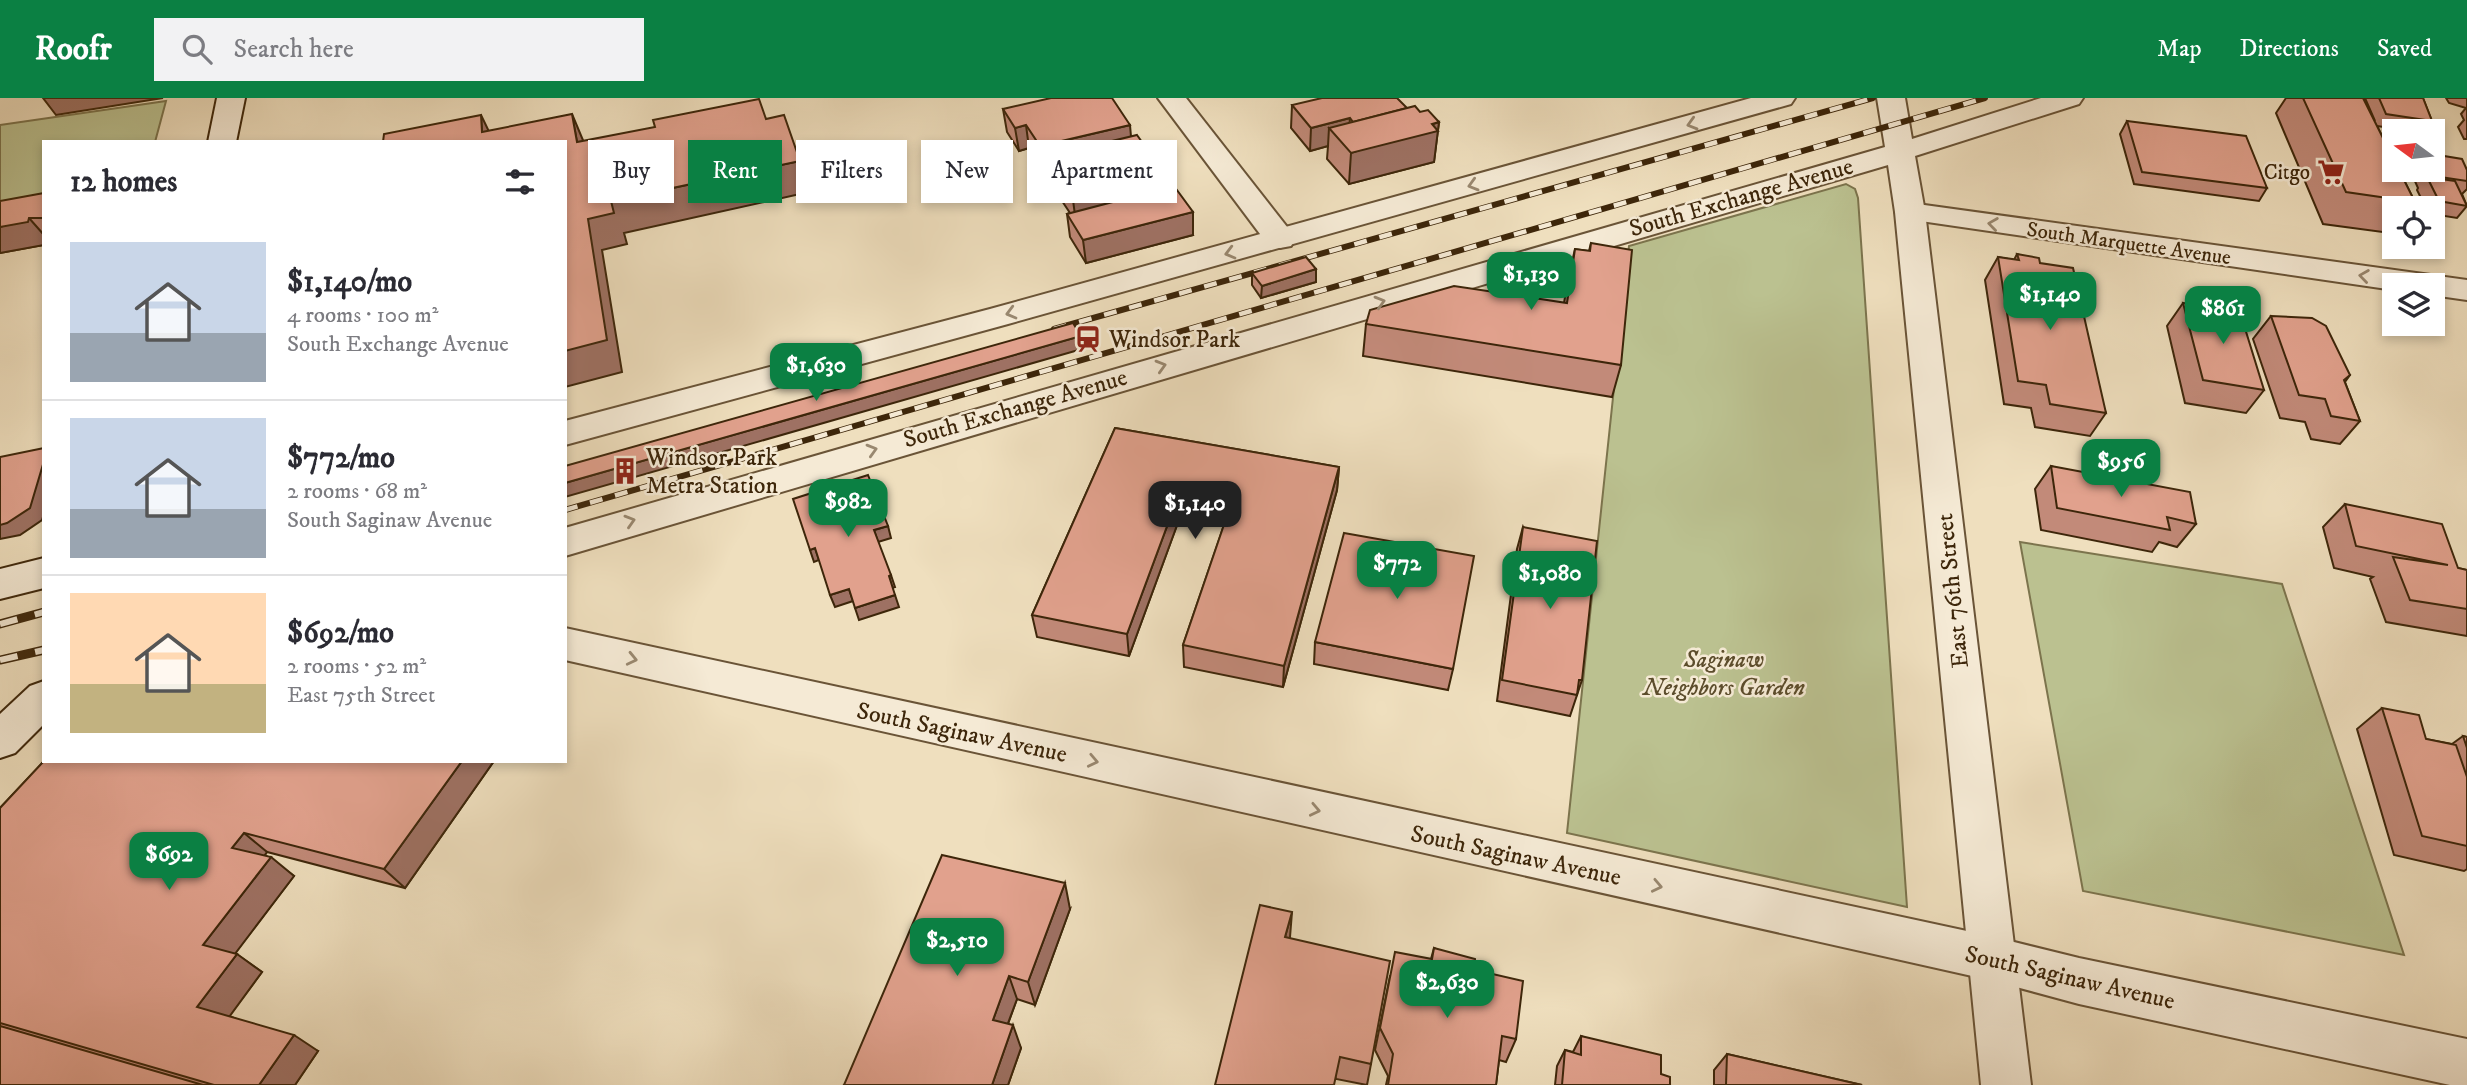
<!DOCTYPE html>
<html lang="en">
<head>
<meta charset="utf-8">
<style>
	:root { --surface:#fff; --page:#f2f2f3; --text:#2b2b33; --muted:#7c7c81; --line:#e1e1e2; --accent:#0b8043 }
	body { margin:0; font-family:"IM FELL DW Pica",serif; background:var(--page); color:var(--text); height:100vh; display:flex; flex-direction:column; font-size:26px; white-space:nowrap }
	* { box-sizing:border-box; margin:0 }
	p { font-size:23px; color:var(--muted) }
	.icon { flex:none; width:38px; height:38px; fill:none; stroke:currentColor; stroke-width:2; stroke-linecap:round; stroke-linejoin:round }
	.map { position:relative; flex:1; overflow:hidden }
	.drawer { position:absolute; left:42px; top:42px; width:525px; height:623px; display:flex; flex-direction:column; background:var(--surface); border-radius:0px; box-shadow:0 4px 10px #0003 }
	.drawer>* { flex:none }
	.guide { position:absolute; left:588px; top:42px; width:665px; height:63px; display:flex; gap:14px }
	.needle { width:46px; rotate:285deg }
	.fabs { position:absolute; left:2382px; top:21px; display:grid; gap:14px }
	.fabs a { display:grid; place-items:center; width:63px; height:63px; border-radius:0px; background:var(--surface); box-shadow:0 4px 10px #0003; font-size:35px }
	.price { position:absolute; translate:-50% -60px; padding:0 16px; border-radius:14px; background:var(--accent); color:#fff; font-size:23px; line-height:46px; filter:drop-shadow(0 2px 4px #0008) }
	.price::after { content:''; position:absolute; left:50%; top:42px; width:21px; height:16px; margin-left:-10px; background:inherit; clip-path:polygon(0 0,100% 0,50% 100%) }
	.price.on { background:#222; color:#fff }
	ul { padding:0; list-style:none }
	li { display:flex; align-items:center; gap:21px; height:175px; padding:0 28px }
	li+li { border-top:2px solid var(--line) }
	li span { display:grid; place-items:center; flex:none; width:196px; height:140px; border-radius:0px; color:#555 }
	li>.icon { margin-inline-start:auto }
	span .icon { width:84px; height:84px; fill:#fffc; stroke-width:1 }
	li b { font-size:30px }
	h2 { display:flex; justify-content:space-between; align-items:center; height:84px; padding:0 28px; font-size:30px }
	.tag { padding:0 24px; border-radius:0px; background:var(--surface); box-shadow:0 4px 10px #0003; font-size:24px; line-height:63px }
	.tag.on { background:var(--accent); color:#fff }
	header { display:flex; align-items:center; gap:42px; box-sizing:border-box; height:98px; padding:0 35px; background:var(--accent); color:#fff }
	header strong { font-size:33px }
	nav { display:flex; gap:38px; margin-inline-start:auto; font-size:24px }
	.search { width:490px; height:63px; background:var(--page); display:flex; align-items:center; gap:18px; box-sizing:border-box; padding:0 24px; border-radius:0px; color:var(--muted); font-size:26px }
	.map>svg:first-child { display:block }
</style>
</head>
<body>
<header>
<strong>Roofr</strong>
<div class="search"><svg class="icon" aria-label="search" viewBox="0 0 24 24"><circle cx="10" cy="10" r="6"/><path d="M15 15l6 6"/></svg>Search here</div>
<nav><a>Map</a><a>Directions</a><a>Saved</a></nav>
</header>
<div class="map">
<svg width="2467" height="987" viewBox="0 0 2467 987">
	<rect width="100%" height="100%" fill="#efdfbe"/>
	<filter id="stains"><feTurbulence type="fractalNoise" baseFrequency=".00286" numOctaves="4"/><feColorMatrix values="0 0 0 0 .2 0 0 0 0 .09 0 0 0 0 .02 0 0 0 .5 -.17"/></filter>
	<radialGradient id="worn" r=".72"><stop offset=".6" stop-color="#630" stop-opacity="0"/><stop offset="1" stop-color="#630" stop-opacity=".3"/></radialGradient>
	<g fill="#bbc190" stroke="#7c744d" stroke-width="2">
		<path d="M166,3l-11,41h-111v76l-44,8v-101z"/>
		<path d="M1846,86l9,5 3,9 49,709 -340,-74 62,-587z"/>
		<path d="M2020,444l262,42 122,371 -321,-64z"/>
	</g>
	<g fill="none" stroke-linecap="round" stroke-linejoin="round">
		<defs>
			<g id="minor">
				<path d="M1158,0h28l105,134 4,7 -4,7 -11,2 -11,-2z"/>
				<path d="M1910,105l557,77v20l-35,-5v-10h-38v5l-494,-72 -5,-6 5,-6z"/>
				<path d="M565,530l1425,308 89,22 388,81v46h-17l-371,-81 -89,-24 -1425,-320z"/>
			</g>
			<g id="tertiary">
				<path d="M1751,0h44l-4,6 -783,220 -443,121v-24l425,-112z"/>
				<path d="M1877,0h28l7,41 129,-41h42l-4,6 -164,52 10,56 106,873h-50l-86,-873 -7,-47 -1323,391v-28l1320,-381z"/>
			</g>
			<g id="secondary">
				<path d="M217,0h28l-9,44h-28z"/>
				<path d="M44,460v30l-44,11v-30z"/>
				<path d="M44,583v43l-29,29 -15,5v-44l30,-28z"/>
			</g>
		</defs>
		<use href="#minor" stroke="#6a5437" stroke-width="4"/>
		<use href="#tertiary" stroke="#6a5437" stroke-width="4"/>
		<use href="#secondary" stroke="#3d260a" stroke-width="4"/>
		<use href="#minor" fill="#f5ead5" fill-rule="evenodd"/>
		<use href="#tertiary" fill="#f5ead5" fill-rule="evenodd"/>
		<use href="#secondary" fill="#f5ead5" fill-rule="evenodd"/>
		<defs>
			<g id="rail-far1">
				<path d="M1054,231l819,-231"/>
				<path d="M565,412l1420,-412"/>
			</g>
			<g id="rail">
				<path d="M0,526l44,-12"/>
				<path d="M0,562l44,-10"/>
			</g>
		</defs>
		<use href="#rail-far1" stroke="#3d260a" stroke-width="6"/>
		<use href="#rail" stroke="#3d260a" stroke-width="9"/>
		<use href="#rail-far1" stroke="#f5ead5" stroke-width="4.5" stroke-dasharray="13" stroke-linecap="butt"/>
		<use href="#rail" stroke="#f5ead5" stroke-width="6" stroke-dasharray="18" stroke-linecap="butt"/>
	</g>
	<g fill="#c28a79" stroke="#3d260a" stroke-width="2">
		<path d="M2286,0h77l12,23 -10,-23h58l9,23 -7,10h-14l-34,-5 38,76 -5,6h-16v20l-4,5 -67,-9 -47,-111z"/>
		<path d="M2446,0h21v41h-3l-6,-12 6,-7 -3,-6 5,-6 -17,-5z"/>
		<path d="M1292,7l114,3 14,4 19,10 -5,40 -85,22 -22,-25 1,-13 -18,5 -19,-23z"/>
		<path d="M1003,11l128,27 36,52 26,47 -107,28 -16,-26 -3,-23 3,-1 -22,-33 -1,-12 -4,1 -14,-21 -10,3 -12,-19z"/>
		<path d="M2127,23l140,67 -8,13 -125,-17 -14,-50z"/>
		<path d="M2410,72h57v19l-5,5 5,12 -10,12 -25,-4v-6h-6l-9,-18 1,-2z"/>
		<path d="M44,95v52l-44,8z"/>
		<path d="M1591,145l30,122 -9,32 -249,-41 3,-32 198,-21 4,-23 7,-31 14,2z"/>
		<path d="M2017,156l23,9 66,150 -16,23 -55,-9 -4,-19 -27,-4 -19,-124 13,-23 16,3z"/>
		<path d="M1316,171v13l-55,16 -9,-13v-12z"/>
		<path d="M2183,205l81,87 -18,23 -61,-10 -18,-77z"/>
		<path d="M2271,218l79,59 -5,7 15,39 -20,23 -29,-5 -6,-17 -25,-4 -27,-79z"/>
		<path d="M1115,330l224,39 -2,23 -54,197 -99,-20 -1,-22 41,-120 -44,-8 -51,139 -92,-19 -5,-22z"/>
		<path d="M2051,368l145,58 -19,23 -18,-5 -7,10 -111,-22 -6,-41z"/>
		<path d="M2345,406l113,64 9,2v66l-81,-14 -16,-43 3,-2 -39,-9 -11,-41z"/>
		<path d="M1523,429l59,153 -12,36 -73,-15 20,-152z"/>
		<path d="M1315,544l138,27 -5,21 -134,-26z"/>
		<path d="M2382,610l44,31 26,5 11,-8 4,1v132l-3,2 -70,-16 -37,-126z"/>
		<path d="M44,663h450l-89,127 -138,-36 -2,3 29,21 -59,77 27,19 -33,44 89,35 -23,34h-295v-277z"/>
		<path d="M1070,811l-35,96 -18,-6 -9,25 13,24 -13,37h-164z"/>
		<path d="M1290,840l81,126 -4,21 -31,-6z"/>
		<path d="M1434,850l41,22 41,69 -10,23 -7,-2 -3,25h-110l2,-9 -13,-26 15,-74 41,-17z"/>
		<path d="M1581,938l80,38 9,11h-115l2,-19 8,-16 8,2z"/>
		<path d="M1727,956l135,31h-148v-15z"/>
	</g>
	<g fill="#9e7163" stroke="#3d260a" stroke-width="2">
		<path d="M43,0h120l-107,17z"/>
		<path d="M572,16l13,31 -8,-3z"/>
		<path d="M481,17l13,27 -12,-10z"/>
		<path d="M1350,20l-2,23 -19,-13 -1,18 -18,5 1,-23z"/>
		<path d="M1439,24l-5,40 -85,22 2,-31z"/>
		<path d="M1026,27l3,23 -10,3 -4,-23z"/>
		<path d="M1130,27l2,23 -86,9 1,11 -4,1 -3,-23z"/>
		<path d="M800,63l9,31 -185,41 3,11 -25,6 20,122 -57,15v-36l23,-132 23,-18z"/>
		<path d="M1166,78l2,23 -92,24 -3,-23z"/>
		<path d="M1193,114v23l-107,28 -3,-23z"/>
		<path d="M29,120l15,17v10l-44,8v-26z"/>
		<path d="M1316,171v13l-55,16 1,-12z"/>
		<path d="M1081,238l1,13 -517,148v-14z"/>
		<path d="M44,363v53l-2,6 -22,15 -20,4v-14z"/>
		<path d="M1339,369l-2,23 -54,197 1,-21z"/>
		<path d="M1179,396l1,23 -51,139 -2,-22z"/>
		<path d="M888,428l3,12 -13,4 -4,-12z"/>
		<path d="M815,450l4,12 -5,2 -4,-12z"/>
		<path d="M891,477l4,12 -3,1 -3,-12z"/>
		<path d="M849,491l4,12 -18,6 -5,-12z"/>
		<path d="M895,497l4,12 -40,13 -4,-12z"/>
		<path d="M462,663h32l-89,127 -21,-19z"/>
		<path d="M244,735l23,19 -11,15 -24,-19z"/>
		<path d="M271,759l23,19 -66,87 -25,-18z"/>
		<path d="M1065,785l5,26 -35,96 -7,-23z"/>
		<path d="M1292,814l-2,25 -6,25 1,-25z"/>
		<path d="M237,856l25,18 -38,52 -27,-17z"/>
		<path d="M1009,878l8,23 -16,43 -8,-22z"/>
		<path d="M1013,927l8,23 -13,37h-16z"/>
		<path d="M294,937l24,16 -23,34h-36z"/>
	</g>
	<g fill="#e1a18d" stroke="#3d260a" stroke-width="2">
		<path d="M1051,0h61l18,27 -90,21 -14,-21 -11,3 -12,-19z"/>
		<path d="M1322,0h75l10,10 -54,14 -3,-4 -39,10 -19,-23z"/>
		<path d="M2303,0h60l31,62v10h5l16,32 -69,-10z"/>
		<path d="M2379,0h44l9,23 -46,-7z"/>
		<path d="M759,1l7,20 18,-4 16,46 -189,40 3,12 -26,6 19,121 -42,11v-209h-182l1,-8 97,-19 1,17 90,-18 5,28 78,-15 -2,-7z"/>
		<path d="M1415,8l5,6 8,-2 11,12 -7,2 6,7 -87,22 -22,-25z"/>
		<path d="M2127,23l119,15 21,52 -125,-16z"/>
		<path d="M1137,37l29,41 -93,24 -27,-43z"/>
		<path d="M2432,56l30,5 5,11v11l-40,-6 -2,-5h7z"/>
		<path d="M2427,79l28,4 12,25 -28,-5z"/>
		<path d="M1174,88l19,26 -110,28 -16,-26z"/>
		<path d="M44,95v25h-15l-1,4 -28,5v-26z"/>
		<path d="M1591,145l41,7 -11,115 -255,-41 4,-14 84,-24 113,17 8,-54 15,2z"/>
		<path d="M2017,156l22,4 1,5 33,5 33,145 -56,-9 -4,-19 -28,-4 -20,-124 21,3z"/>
		<path d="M1306,159l10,12 -54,17 -10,-13z"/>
		<path d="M2183,205l56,6 25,81 -61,-10z"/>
		<path d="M2271,218l41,2 14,8 24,49 -6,5 16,41 -29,-5 -6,-17 -26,-4z"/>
		<path d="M1073,225l8,13 -516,147v-17z"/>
		<path d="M1115,330l224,39 -55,199 -101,-21 48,-141 -52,-10 -52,140 -95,-19z"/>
		<path d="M44,350v13l-14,47 -23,15 -7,2v-68z"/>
		<path d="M2051,368l139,26 6,32 -29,-7 3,13 -113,-22z"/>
		<path d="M868,377l20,51 -14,4 17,45 -2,1 6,19 -40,13 -6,-19 -19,6 -15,-47 -5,2 -17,-51z"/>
		<path d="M2345,406l97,20 16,44 9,2v39l-57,-9 -17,-43 55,8 -92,-19z"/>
		<path d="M1523,429l74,14 -15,139h-3l-2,15 -75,-15z"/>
		<path d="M1344,435l130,23 -21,113 -138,-27z"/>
		<path d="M2382,610l37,7 7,24 30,6 11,32v69l-45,-10z"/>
		<path d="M2463,638l4,1v11z"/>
		<path d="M44,663h418l-78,108 -140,-36 -12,15 39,9 -68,88 34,9 -40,53 97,28 -35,50h-45l-214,-62v-215z"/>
		<path d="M942,757l123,28 -37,99 -19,-6 -16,44 20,5 -21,60h-148z"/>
		<path d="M1260,807l32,7 -7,25 105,24 -19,103 -31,-7 -6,28h-119z"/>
		<path d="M1434,850l41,11v11l48,11 -7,58 -14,-3 -6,49h-108l5,-31 -13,-26 15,-76 37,7z"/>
		<path d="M0,928l203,59h-203z"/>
		<path d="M1581,938l80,19v19l9,3v8h-108l3,-35 16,5z"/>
		<path d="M1727,956l135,31h-136z"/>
	</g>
	<defs><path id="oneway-chevron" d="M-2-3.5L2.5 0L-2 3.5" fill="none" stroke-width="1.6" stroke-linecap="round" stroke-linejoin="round" transform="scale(1.75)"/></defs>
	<g stroke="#998870">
		<use href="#oneway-chevron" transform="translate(1692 26) rotate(164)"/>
		<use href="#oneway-chevron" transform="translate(1473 87) rotate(164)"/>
		<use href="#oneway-chevron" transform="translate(1993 126) rotate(-172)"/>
		<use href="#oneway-chevron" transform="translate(1230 155) rotate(165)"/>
		<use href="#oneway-chevron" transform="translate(2364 178) rotate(-172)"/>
		<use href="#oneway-chevron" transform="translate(1380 204) rotate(-16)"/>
		<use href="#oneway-chevron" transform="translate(1011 215) rotate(165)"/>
		<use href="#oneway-chevron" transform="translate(1161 268) rotate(-16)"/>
		<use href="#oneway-chevron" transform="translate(872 352) rotate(-16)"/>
		<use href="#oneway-chevron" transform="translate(630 423) rotate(-17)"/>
		<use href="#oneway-chevron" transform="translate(632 561) rotate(13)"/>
		<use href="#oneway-chevron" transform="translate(1093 663) rotate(12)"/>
		<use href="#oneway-chevron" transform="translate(1315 712) rotate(12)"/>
		<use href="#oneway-chevron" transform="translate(1657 788) rotate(12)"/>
	</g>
	<defs>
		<symbol id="supermarket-bare" viewBox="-9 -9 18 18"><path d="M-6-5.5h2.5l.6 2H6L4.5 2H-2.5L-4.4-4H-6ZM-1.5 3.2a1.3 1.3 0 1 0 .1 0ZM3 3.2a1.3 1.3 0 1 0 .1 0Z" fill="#8f2418" stroke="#f5ead5" stroke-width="2.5" paint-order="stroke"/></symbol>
		<symbol id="station-bare" viewBox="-9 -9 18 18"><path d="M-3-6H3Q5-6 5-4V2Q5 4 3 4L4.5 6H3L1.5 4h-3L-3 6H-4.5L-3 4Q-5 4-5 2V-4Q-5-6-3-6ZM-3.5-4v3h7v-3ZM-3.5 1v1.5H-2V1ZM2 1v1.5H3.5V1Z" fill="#8f2418" stroke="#f5ead5" stroke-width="2.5" paint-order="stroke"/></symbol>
		<symbol id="building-bare" viewBox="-9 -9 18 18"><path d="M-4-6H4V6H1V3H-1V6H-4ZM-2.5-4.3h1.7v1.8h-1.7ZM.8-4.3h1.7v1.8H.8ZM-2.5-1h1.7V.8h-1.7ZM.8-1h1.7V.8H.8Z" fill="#8f2418" stroke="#f5ead5" stroke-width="2.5" paint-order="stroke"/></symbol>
	</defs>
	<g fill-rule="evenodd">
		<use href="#supermarket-bare" x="2312" y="55" width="38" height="38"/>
		<use href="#station-bare" x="1069" y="222" width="38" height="38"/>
		<use href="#building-bare" x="606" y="354" width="38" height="38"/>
	</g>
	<g text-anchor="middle" stroke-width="5" stroke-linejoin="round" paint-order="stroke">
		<g font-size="21" fill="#3d260a" stroke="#f5ead5" text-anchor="end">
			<text x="2310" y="81">Citgo</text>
		</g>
		<g font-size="21" fill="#3d260a" stroke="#f5ead5">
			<text transform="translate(2129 145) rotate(8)" y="7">South Marquette Avenue</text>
		</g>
		<g font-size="24" fill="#3d260a" stroke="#f5ead5">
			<text transform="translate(1741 99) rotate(-16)" y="8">South Exchange Avenue</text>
			<text transform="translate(1015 310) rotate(-16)" y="8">South Exchange Avenue</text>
			<text transform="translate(1952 493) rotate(-96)" y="8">East 76th Street</text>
			<text transform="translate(962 634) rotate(12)" y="8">South Saginaw Avenue</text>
			<text transform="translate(1516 757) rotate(12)" y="8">South Saginaw Avenue</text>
			<text transform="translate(2070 879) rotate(13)" y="8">South Saginaw Avenue</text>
		</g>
		<g font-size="24" fill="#3d260a" stroke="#f5ead5" text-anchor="start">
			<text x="1109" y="249">Windsor Park</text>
			<text x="646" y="367">Windsor Park<tspan x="646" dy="28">Metra Station</tspan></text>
		</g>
		<g font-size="24" font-style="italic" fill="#5c4d2c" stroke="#f5ead5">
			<text x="1724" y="569">Saginaw<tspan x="1724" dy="28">Neighbors Garden</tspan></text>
		</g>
	</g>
	<rect width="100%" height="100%" filter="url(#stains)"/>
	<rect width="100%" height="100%" fill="url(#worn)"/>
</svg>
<div class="fabs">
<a><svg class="needle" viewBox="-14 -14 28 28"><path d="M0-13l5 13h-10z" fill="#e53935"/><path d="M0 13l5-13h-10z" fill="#7c7c81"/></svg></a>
<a><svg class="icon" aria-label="locate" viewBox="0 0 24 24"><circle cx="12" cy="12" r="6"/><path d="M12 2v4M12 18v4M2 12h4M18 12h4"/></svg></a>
<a><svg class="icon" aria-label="layers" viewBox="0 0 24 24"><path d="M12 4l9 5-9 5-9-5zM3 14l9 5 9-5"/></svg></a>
</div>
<b class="price" style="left:1531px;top:214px">$1,130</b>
<b class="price" style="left:2050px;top:234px">$1,140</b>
<b class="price" style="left:2223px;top:248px">$861</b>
<b class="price" style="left:816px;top:305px">$1,630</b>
<b class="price" style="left:2121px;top:401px">$956</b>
<b class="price" style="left:848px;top:441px">$982</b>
<b class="price on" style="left:1195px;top:443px">$1,140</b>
<b class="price" style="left:1397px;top:503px">$772</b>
<b class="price" style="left:1550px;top:513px">$1,080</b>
<b class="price" style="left:169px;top:794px">$692</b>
<b class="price" style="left:957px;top:880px">$2,510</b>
<b class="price" style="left:1447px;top:922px">$2,630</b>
<div class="guide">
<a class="tag">Buy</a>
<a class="tag on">Rent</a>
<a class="tag">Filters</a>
<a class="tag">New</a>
<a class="tag">Apartment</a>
</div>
<section class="drawer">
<h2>12 homes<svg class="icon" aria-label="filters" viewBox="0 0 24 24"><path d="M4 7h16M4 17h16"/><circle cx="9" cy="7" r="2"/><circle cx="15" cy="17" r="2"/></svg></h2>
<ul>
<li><span style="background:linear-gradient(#c9d6e8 65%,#9aa5b1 0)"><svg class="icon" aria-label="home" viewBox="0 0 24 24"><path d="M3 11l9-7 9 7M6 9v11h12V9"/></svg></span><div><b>$1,140/mo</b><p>4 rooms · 100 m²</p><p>South Exchange Avenue</p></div></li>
<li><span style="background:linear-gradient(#c9d6e8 65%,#9aa5b1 0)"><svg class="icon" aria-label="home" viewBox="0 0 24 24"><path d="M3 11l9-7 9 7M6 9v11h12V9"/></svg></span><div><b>$772/mo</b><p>2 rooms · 68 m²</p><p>South Saginaw Avenue</p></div></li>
<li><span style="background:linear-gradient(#ffd9b3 65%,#c2b280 0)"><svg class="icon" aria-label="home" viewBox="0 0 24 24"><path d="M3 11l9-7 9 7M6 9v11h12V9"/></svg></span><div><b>$692/mo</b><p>2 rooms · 52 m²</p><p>East 75th Street</p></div></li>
</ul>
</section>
</div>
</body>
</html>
